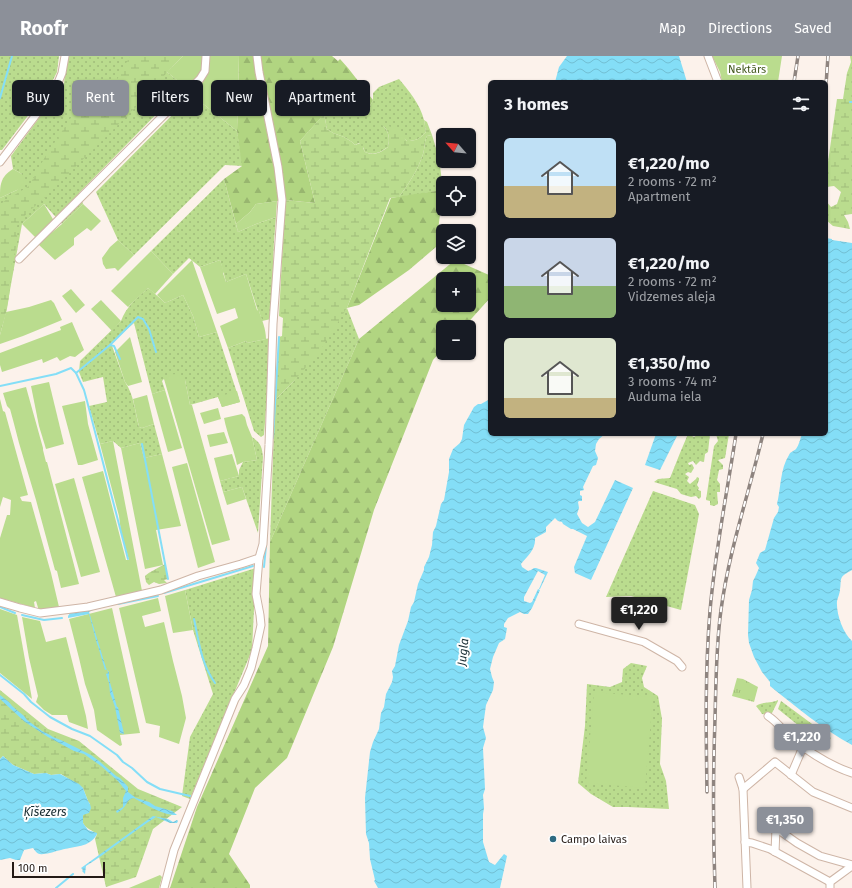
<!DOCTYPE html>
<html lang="en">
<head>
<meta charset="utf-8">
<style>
	:root { --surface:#171b24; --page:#242831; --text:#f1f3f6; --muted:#9ea1a6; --accent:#8c9099 }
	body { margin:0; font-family:"Fira Sans",sans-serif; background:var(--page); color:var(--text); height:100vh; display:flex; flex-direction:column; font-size:15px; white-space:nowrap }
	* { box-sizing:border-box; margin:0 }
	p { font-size:13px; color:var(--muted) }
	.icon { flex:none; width:22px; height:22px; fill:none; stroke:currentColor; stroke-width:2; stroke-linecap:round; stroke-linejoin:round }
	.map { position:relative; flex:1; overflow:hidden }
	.side { position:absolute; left:488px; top:24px; width:340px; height:356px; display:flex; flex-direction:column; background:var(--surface); border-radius:6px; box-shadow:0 1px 3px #0004 }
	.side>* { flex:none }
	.guide { position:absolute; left:12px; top:24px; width:380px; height:36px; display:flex; gap:8px }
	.needle { width:26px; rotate:297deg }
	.fabs { position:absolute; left:436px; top:72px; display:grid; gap:8px }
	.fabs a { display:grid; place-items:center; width:40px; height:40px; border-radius:6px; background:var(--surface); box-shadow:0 1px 3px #0004; font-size:20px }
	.scale { position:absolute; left:12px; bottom:10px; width:93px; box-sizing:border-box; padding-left:4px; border:2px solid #241a15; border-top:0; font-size:11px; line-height:14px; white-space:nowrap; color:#241a15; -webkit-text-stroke:3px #fff; paint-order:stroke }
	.price { position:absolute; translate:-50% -34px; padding:0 9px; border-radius:4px; background:var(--accent); color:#fff; font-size:13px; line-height:26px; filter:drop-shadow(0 1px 2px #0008) }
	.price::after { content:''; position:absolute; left:50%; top:24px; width:12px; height:9px; margin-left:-6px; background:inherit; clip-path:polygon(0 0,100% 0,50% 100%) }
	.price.selected { background:#222; color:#fff }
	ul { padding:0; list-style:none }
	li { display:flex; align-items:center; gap:12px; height:100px; padding:0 16px }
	li span { display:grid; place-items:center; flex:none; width:112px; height:80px; border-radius:6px; color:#555 }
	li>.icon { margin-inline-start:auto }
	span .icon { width:48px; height:48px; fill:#fffc; stroke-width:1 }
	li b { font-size:17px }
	h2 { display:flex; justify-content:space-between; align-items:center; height:48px; padding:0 16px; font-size:17px }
	.tag { padding:0 14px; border-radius:6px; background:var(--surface); box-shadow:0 1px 3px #0004; font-size:14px; line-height:36px }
	.tag.selected { background:var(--accent); color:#fff }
	header { display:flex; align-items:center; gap:24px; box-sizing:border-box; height:56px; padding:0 20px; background:var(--accent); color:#fff }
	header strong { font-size:19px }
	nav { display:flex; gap:22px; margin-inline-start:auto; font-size:14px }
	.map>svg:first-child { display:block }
</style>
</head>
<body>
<header>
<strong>Roofr</strong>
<nav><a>Map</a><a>Directions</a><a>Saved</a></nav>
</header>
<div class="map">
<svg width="852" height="832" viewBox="0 0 852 832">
	<defs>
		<pattern id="grass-dots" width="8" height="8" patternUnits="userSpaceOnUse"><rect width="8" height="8" fill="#badc8e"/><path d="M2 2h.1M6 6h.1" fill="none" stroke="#a0bc7a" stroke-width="1.8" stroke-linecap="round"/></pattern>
		<pattern id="forest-firs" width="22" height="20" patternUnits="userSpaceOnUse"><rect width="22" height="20" fill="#b1d581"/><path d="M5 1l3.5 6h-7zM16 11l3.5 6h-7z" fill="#98b66f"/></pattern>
		<pattern id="wetland-marsh" width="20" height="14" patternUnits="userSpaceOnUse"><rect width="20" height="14" fill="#badc8e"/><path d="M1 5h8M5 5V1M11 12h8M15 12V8" fill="none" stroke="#a0bc7a"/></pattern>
		<pattern id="park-tufts" width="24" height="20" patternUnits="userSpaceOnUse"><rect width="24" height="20" fill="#badc8e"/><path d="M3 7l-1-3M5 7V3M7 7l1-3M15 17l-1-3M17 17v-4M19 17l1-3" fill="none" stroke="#a0bc7a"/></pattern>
		<pattern id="water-waves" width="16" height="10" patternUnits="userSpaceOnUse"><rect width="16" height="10" fill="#84def7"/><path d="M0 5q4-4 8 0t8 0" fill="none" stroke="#72bed3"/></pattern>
	</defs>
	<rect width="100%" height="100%" fill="#fcf2eb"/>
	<g fill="url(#grass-dots)">
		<path d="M0,0h59l-2,16 -8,16 -47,62h-2z"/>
		<path d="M66,0h117l-16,16 17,14 -105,107 4,11 -21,20 -18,-20 -22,20 -16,88 -6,23v-137l17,-8 5,-16 -9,-5 -2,-13 53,-72z"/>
		<path d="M399,23c10,12 21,25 25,41 1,4 1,8 2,12 -6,7 -11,9 -19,9l-3,-3 -21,-12c6,5 7,13 5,21 -8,5 -13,9 -23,5 -2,-4 -2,-8 -6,-9l-4,2 -3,-3 -8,-5 -11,-4 -6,-4 -3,-15 12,-14 2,7 14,-3 18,2 3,-6v-7l6,-6z"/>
		<path d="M192,39l45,36 6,35 -18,-1 -91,90 -16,-15 -22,-48z"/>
		<path d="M432,79l7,23 4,32 -44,7c10,-14 19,-27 24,-43 2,-6 1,-12 4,-18z"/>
		<path d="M224,123l14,53 18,-8 20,-7 -2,24 -3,78 -9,2 -3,-10h-1l-12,-37 -20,8 -6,-22 -20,7 -11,-9 -16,16 -22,-23z"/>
		<path d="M148,232c6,5 11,9 17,15l18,-8 10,21 6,21 18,-5 23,70 -18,5 -4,-10 -28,8 -5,-25 -21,-1 -2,2 3,9 -13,4 -18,-71 -23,20 14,39c9,13 10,29 14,45l3,1 12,-4 8,30 -18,4 -4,-15 -19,5 -8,-7 -13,3 -11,-38 18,-4 -4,-25 -20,5 -4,-10 1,-11 41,-40c5,-14 16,-23 27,-33z"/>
		<path d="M347,252l12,31 -89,203 5,-142 18,-18z"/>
		<path d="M270,282v20l-6,77 -3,2 -7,-6 -26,-83 18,-7 1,2z"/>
		<path d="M688,378l6,3 5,-3h11l-2,18 -3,2 -1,8 -4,-1 -4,4 -3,-4 -5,2 1,2 3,-1 2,4 -3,5 -3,-1 -3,2 4,3 -2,4 3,3 6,-5 1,-2 2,1v2l-2,5 2,3 -1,2 3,1v6l-2,2 -3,-3 -5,1 -10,-3 -4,-5 -23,-7 4,-3 12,-1 10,-25z"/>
		<path d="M716,378h13l-4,24 -7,2 5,5v4l-4,1 -2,10 3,4v8h-3l1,12 -4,2 -4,-1v-4l-4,-1 8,-54 4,-5z"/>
		<path d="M252,381c9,6 10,10 11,20l-5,76 -16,-46 -19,5 -3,-11 19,-5v-6l4,-8 14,-2z"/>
		<path d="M653,435l42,14 4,9 -18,96 -50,-14 -25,1z"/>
		<path d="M256,512l-4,82 -62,149 -8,-3 8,-59 23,-43 -20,-64 -8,-40z"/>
		<path d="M631,607l16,3 -5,12 2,9 14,9 4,23 -2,45 6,17 3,28 -41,-2h-15l-22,-13 -13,-11 7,-57 2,-42 23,3 12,-5 1,-13z"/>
		<path d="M778,644v1l-7,14 -9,-1 -2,-3 -4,-5c7,-5 14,-2 22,-6z"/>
		<path d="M781,645l50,37 -4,6 -18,-10 -31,-25z"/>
	</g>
	<g fill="url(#forest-firs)" fill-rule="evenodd">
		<path d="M239,0h93l6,5 2,-2 8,9 25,32 -3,6 -18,-2 -14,3 -2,-6 -36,40 15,62 -30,-3 -29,4 -6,8 -14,12 -12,-45 18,-13 -5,-35z"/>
		<path d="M443,134l-7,57 -27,23 -50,35 -12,3 44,-110 23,-4z"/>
		<path d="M455,204l34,15 1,2v21l-26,29h-21v22l-10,11 -59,150 -41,137 -46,111 -32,30 -26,66 21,31v3h-80l27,-81 71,-161 2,-104 89,-203zM443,223h26v26h-26z"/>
	</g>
	<g fill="url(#wetland-marsh)">
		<path d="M130,0h48l2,2 -42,47 -97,96 -14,12 -11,14h1c1,10 -1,28 -6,37l1,2c-2,22 -3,45 -12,65v-125l3,-4 26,-16 16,-29 29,-44 40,-28z"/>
		<path d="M850,0h2v158l-8,1 4,7 2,7 -17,-3 -7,-6v-19l5,6 6,-3 4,-12 -7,-6 -8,1v-11l11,-77h6l4,-26 4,-11z"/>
		<path d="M324,58l3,15 6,4 11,4 8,5 3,3 8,-3v6l2,4c9,4 15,1 23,-5 2,-8 1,-17 -6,-22 6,1 15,2 20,8 2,2 2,5 5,8 8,0 13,-2 19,-9l-2,-12 3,2 5,13 -5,1c-3,6 -2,12 -4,18 -5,16 -14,29 -24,43l-9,1 -43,110 -27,43 -27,31 -18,18 4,-63 3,-1 1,-18 -4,-2 6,-116 30,3 -15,-62z"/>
		<path d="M165,508l3,15 -4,1 3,3 -8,1 -5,-2 -5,3 -3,-3 -1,-6c4,-4 15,-9 20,-12z"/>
		<path d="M0,634l48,39 31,12 59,48 44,18 -29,22 -17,48 -30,10 -11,-48 2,-5c-5,-4 -11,-5 -14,-11v-8l7,-11 -2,-3 -5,-13 -22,-14 -10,1 -5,-2 -12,1 -21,-9 -10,-9 -3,3z"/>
	</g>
	<path fill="url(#park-tufts)" d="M737,622l6,1 15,8 -4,15 -22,-6z"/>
	<g fill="#badc8e">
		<path d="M183,0h56l-2,75 -45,-36 -4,-8 -4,-1 -17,-14z"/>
		<path d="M712,0h70l-4,26h-56l-2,-10z"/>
		<path d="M13,113l9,5 2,8 -7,8 -17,8c0,-13 0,-21 13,-29z"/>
		<path d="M277,145l-1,16 -20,7 -18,8 -2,-8 14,-12 6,-8z"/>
		<path d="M44,148l10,17 -18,17 -14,-14z"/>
		<path d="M83,148l18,17 -10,10 -4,-3 -13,10v7l-19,15 -17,-16 24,-20z"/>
		<path d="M118,184l16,15 -16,16 -3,-3 -9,1 -3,-5 -1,-6 8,-11z"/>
		<path d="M151,195l22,23 -18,20 -7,-6 -20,19 -17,-16z"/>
		<path d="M192,204l25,72 -18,5 -6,-21 -10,-21 -18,8 -8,-8z"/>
		<path d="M220,204l4,12 -1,1 3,9 20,-8 11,36 2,1c3,9 7,18 7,28l-19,4 -1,-2 -18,7 -8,-22 18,-8 -3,-10 -18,6 -17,-47z"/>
		<path d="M71,233l14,16 -9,8 -14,-17z"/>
		<path d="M51,244l3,3 8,17 -39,16 -23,8v-9l6,-23 23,-5z"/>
		<path d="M101,244l20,21 -9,10 -21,-22z"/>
		<path d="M72,266l12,28 -9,7 -5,-1 -10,5 -3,-4 -14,6 -1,-4 -40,13 -2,-7v-12l61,-23 -1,-3z"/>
		<path d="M130,281l12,45 -14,4 -3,-4 -10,-30z"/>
		<path d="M174,318l5,2 6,4 5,25h2l38,135 -18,5 -48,-166z"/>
		<path d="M49,326l15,62 -18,5 -7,-23 -8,-40z"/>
		<path d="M26,331l17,61v2l3,12h1l32,122 -18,4 -4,-17 -2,-1 -19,-70 -17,-57 -6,-23 -3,-11 -3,-3 -4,-13z"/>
		<path d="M165,334l17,58 -14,4 -16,-58z"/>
		<path d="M237,335l3,11 -18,5 -4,-10z"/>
		<path d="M147,339l7,29 -12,4 -3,-1 -6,-28z"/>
		<path d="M0,343l3,12 2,1 23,83 -8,2 2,4 9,1 20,71 8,34 -5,3 -15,1 -3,-10 -2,1 1,6 -35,-10v-60l7,-23h3l1,-15 -8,-3 -3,10z"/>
		<path d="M85,345l3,23 10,36 -16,5h-4l-16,-59z"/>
		<path d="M218,352l3,11 -17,5 -4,-11z"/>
		<path d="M242,358l3,3 2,8 5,12 5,23 -14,2 -6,3c-3,-16 -10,-31 -13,-47z"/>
		<path d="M224,376l4,11 -18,4 -3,-12z"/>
		<path d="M113,385l29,150 -2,1 -24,5 -34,-120 21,-6 23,89h3l-8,-28 -2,-16 -19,-72z"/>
		<path d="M140,387l4,15 18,-4 19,72 -25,4 7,35 -18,4 -24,-121z"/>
		<path d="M232,398l7,22 -19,5 -6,-23z"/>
		<path d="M187,407l28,99 -17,6 -26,-101z"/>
		<path d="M74,422l26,94 -19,5 -26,-93z"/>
		<path d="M242,431l4,12 -19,6 -4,-13z"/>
		<path d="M185,534l8,40 -20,3 -8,-37z"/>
		<path d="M158,542l3,13 -19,5 3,11 19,-5 9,39 9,35 4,22 -7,26 -20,-7 1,-11 -14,-3 -27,-115z"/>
		<path d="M112,552l28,125 -20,2 2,10 -2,1 -23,-16 -3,-20 -9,-26 -6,-26 -10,-39z"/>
		<path d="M0,553l17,6 15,84 -32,-26z"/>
		<path d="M22,561l18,4 6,21 20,-5 20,79 2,13 -19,-7 -2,-7h-15l-8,-5 -8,-8 2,-6 -9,-38z"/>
		<path d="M594,636l59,5 -8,91 -59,-5z"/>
		<path d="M160,819l2,2 -3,11h-30z"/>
	</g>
	<g fill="url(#water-waves)">
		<path d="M567,0h112l8,26h-132l4,-15z"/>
		<path d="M826,182l6,1v1l20,3v327c-3,2 -8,4 -10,7 -2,3 -1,8 -2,12 0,4 -2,8 -3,12 -1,13 6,32 15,40v104c-28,-15 -57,-39 -82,-59v-4l-8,-10 -8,-15 -5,-14 -1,-8 1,-35 3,-10 1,-9 3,-6 3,-7 -3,-5 4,-10 5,-3 9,-32 4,-6 1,-5 -2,-3c4,-16 3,-35 12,-49 1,-3 5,-4 7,-6 3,-4 4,-10 6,-15h24z"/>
		<path d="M490,343v35h115l-6,5 -3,5 -1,7 3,7 -2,7 -3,1 -10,21 1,3 -4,1v4l2,1v5h-3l-1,1 1,6 -2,6 5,9 6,4 7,-5 20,-42 18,8 -42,92 -16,-7 -1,-6 13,-31 -14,-7h-2l-8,-5 -1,-2 -4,-1 -3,-3 -9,9v5l-11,6c1,11 -7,18 -14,26l1,3 6,4 3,-1 3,-2h2l12,4 -8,17h-1l6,-14 -7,-4 -14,26v4l6,2 2,-1 6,-13 2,1 -8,18 -4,6h-4l-4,-2 -12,6 -4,6v3l3,1 -2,11 -6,4 -6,14 -3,12 2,8 2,5 -1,8 -7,15 -3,22 3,11 -3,10 2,41 -2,6 1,13 -1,6v28l6,20 6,3 9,-11 3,2 -7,32h-122l-4,-7 1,-1 -5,-21 -1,-16 -3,-9 -1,-36 5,-46 3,-10 6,-13 2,-16 3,-6 2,-13 6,-12 1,-5 -1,-6 3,-5 4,-21 9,-24 3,-14 3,-5 4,-18 6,-14v-3l5,-10 3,-12 1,-13 3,-6 5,-22 3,-4 5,-28v-13l4,-10 7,-6 2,-4 2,-14 10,-18 4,-3h3z"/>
		<path d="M656,378h22l-18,36 -15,-5z"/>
		<path d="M113,549l-20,5 -4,2 17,56 3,4v7l8,28h1l6,27 -4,-1 -5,-26 -5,-14 -1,-10 -3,-9 2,-1 -1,-4 -2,1 -7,-24 -1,-2 -8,-30 -21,4v-2l2,-3z"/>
		<path d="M0,639l9,7 3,4 12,10 3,4 15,11 8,4 3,2 10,4 28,14 8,6 16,14 1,1 4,2 8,9v5l8,6 13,4 6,4 17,5 5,4c-13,1 -32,-11 -43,-17 -6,1 -6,4 -9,8 -2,3 -5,5 -8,7l-1,-2 7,-4v-9l3,-7 -8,-10 -17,-15 -17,-12 -10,-3 -26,-14 -23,-15 -25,-23z"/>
		<path d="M3,700l10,9 21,9 12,-1 5,2 9,-1 19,10 4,4 5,13 2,3 1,4 -2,5 -6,2v8l5,7 9,3v1c-7,14 -23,12 -36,16 -6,1 -12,4 -18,4 -5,1 -7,-2 -10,-6l-9,2 -4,10h-4l-6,-2 -10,2v-101z"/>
		<path d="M153,760l15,3 5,3 4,-2 1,1 -1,2h-7l-14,-6c-24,15 -46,34 -70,49l-1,8 -3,-3 1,-1 -2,-2z"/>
	</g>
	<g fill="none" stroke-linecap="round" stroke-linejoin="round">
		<g stroke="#84def7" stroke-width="2">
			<path d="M0,42l12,-42"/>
			<path d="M850,46h2"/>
			<path d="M110,289l28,-28 5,2 6,10 7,23"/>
			<path d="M76,317l34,-28 4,1 6,13"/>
			<path d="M0,330l56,-12 15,-6 5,5 8,17 3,11 41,158"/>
			<path d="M273,382l6,-101"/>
			<path d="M142,388l26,135"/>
			<path d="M264,511l2,-21"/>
			<path d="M164,537l89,-27"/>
			<path d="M118,548l40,-8"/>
			<path d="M0,551l15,6"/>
			<path d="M22,559l22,5 18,-2"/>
			<path d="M194,563c5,23 7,44 21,64"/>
			<path d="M0,619l24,19 7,8 19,15 22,12 18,7 27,19 6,7 9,6 15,14 13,7 30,7"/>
			<path d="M56,832l17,-14"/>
		</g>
		<defs>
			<g id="street">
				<path d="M708,0l10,26"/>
				<path d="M0,106l55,-72 7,-17 3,-17"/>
				<path d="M19,203l181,-180 5,-8 1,-15"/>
				<path d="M0,546l20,6 20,5 48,-6 73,-17 37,-14 43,-12 18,-6"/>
				<path d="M579,568l65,18 33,19 5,6"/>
				<path d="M768,660c8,5 13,12 20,19 19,16 40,30 64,38"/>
				<path d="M791,719l12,-28"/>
				<path d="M739,721l4,12 4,99"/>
				<path d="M743,733l32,-27 38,30 39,16"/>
				<path d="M770,768l27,19 23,13 32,9"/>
				<path d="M745,786l7,1 18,6 60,33"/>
				<path d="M775,796l1,-24"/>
				<path d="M164,832l10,-38 61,-151 9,-14 7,-17 5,-20 5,-23 -1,-10 -4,-21 3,-36 4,-14 6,-99 4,-121 9,-124 -4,-33 -19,-95 -2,-16"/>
				<path d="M830,832v-6l22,-16"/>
			</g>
		</defs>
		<use href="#street" stroke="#ceb5a6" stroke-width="9"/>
		<use href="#street" stroke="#fff" stroke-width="7"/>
		<defs>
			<g id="rail">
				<path d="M794,26l4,-26"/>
				<path d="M826,29l2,-29"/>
				<path d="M707,736c-1,-61 -2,-121 3,-181 5,-60 17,-118 26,-177"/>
				<path d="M715,832c-2,-57 -2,-113 0,-169 1,-36 1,-73 6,-109 8,-60 28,-117 42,-176"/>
			</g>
		</defs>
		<use href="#rail" stroke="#8e847f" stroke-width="3.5"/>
		<use href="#rail" stroke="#fff" stroke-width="2" stroke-dasharray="6" stroke-linecap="butt"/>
	</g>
	<circle fill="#2d6a81" stroke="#fff" stroke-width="1.5" cx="553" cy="783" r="4"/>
	<g text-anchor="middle" stroke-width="4" stroke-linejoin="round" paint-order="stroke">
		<g font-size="11" fill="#43591f" stroke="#fff">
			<text x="747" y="17">Nektārs</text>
		</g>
		<g font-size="11" fill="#241a15" stroke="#fff" text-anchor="start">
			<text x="561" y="787">Campo laivas</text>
		</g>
		<g font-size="12" font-style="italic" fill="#182d33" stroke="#fff">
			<text transform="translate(463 596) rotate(-84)" y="4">Jugla</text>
			<text x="45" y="760">Ķīšezers</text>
		</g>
	</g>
</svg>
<div class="fabs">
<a><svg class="needle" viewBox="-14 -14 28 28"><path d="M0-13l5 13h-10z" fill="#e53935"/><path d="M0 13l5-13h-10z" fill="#9ea1a6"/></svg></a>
<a><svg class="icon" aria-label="locate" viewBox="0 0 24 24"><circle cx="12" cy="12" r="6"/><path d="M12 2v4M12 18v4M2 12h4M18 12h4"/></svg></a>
<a><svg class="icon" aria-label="layers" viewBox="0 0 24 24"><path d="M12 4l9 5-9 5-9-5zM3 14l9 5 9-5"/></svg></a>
<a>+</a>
<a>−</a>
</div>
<div class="scale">100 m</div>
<b class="price selected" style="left:639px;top:575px">€1,220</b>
<b class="price" style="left:802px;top:702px">€1,220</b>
<b class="price" style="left:785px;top:785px">€1,350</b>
<div class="guide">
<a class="tag">Buy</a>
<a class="tag selected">Rent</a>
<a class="tag">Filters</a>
<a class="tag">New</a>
<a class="tag">Apartment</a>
</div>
<section class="side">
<h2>3 homes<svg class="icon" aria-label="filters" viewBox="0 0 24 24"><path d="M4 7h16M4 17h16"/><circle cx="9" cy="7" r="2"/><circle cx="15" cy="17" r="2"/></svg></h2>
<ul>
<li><span style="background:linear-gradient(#bfe0f5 60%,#c2b280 0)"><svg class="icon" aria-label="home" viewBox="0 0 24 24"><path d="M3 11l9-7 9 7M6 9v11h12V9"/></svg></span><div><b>€1,220/mo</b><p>2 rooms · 72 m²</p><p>Apartment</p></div></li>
<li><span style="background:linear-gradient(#c9d6e8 60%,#8fb573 0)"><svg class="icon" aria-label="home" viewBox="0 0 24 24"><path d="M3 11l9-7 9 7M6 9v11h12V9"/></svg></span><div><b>€1,220/mo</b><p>2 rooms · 72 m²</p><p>Vidzemes aleja</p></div></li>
<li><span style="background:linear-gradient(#dfe7d0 75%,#c2b280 0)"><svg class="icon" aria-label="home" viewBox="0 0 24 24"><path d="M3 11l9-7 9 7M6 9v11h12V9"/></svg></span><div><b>€1,350/mo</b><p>3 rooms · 74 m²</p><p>Auduma iela</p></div></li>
</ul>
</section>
</div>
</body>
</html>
